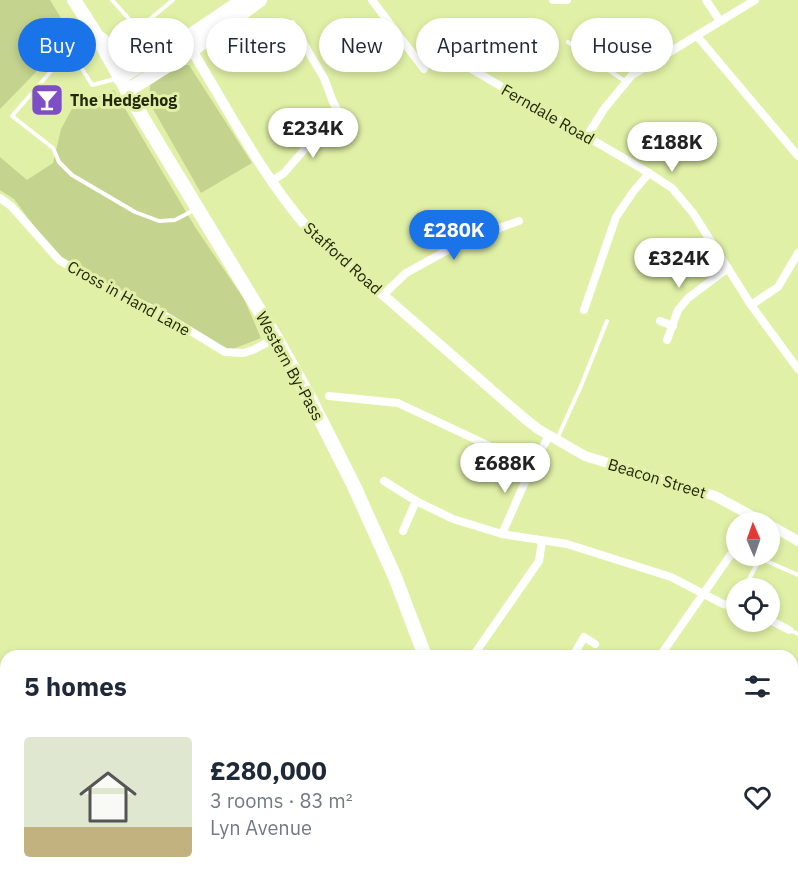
<!DOCTYPE html>
<html lang="en">
<head>
<meta charset="utf-8">
<style>
	:root { --surface:#fff; --page:#f2f2f3; --text:#1f2937; --muted:#747a83; --line:#e0e1e3; --accent:#1a73e8 }
	body { margin:0; font-family:"IBM Plex Sans",sans-serif; background:var(--page); color:var(--text); height:100vh; display:flex; flex-direction:column; font-size:22px; white-space:nowrap }
	* { box-sizing:border-box; margin:0 }
	p { font-size:20px; color:var(--muted) }
	.icon { flex:none; width:33px; height:33px; fill:none; stroke:currentColor; stroke-width:2; stroke-linecap:round; stroke-linejoin:round }
	.map { position:relative; flex:1; overflow:hidden }
	.panel { position:absolute; left:0px; top:650px; width:798px; height:236px; display:flex; flex-direction:column; background:var(--surface); border-radius:18px 18px 0 0; box-shadow:0 3px 9px #0003 }
	.panel>* { flex:none }
	.guide { position:absolute; left:18px; top:18px; width:762px; height:54px; display:flex; gap:12px }
	.needle { width:39px; rotate:358deg }
	.tools { position:absolute; left:726px; top:512px; display:grid; gap:12px }
	.tools a { display:grid; place-items:center; width:54px; height:54px; border-radius:50%; background:var(--surface); box-shadow:0 3px 9px #0003; font-size:30px }
	.price { position:absolute; translate:-50% -51px; padding:0 14px; border-radius:21px; background:#fff; color:#222; font-size:20px; line-height:39px; filter:drop-shadow(0 2px 3px #0008) }
	.price::after { content:''; position:absolute; left:50%; top:36px; width:18px; height:14px; margin-left:-9px; background:inherit; clip-path:polygon(0 0,100% 0,50% 100%) }
	.price.active { background:var(--accent); color:#fff }
	ul { padding:0; list-style:none }
	li { display:flex; align-items:center; gap:18px; height:150px; padding:0 24px }
	li+li { border-top:2px solid var(--line) }
	li span { display:grid; place-items:center; flex:none; width:168px; height:120px; border-radius:6px; color:#555 }
	li>.icon { margin-inline-start:auto }
	span .icon { width:72px; height:72px; fill:#fffc; stroke-width:1 }
	li b { font-size:26px }
	h2 { display:flex; justify-content:space-between; align-items:center; height:72px; padding:0 24px; font-size:26px }
	.pill { padding:0 21px; border-radius:27px; background:var(--surface); box-shadow:0 3px 9px #0003; font-size:21px; line-height:54px }
	.pill.active { background:var(--accent); color:#fff }
	.map>svg:first-child { display:block }
</style>
</head>
<body>
<div class="map">
<svg width="798" height="884" viewBox="0 0 798 884">
	<rect width="100%" height="100%" fill="#e0f1a7"/>
	<g fill="#c4d38e">
		<path d="M0,0h50l17,28 -28,41 -39,40z"/>
		<path d="M178,65h11l63,98 -51,30 -52,-91 1,-17z"/>
		<path d="M114,90l81,137 49,72 17,39 -36,14 -166,-92 -45,-61 -14,-9v-33l27,23 26,-17 8,-34 12,-22z"/>
		<path d="M792,868l6,3v13h-278l-1,-5h273z"/>
	</g>
	<g fill="none" stroke-linecap="round" stroke-linejoin="round">
		<g stroke="#fff" stroke-width="4">
			<path d="M112,0l26,29 35,-29"/>
			<path d="M568,42l58,40"/>
			<path d="M115,79l-23,6 -19,-31h-7l-54,62 41,32 6,14 13,13 63,37 24,9 16,-1 19,-10"/>
			<path d="M557,439l24,-53 26,-65"/>
			<path d="M745,587l12,-23 7,-4 34,15"/>
			<path d="M790,630l8,4"/>
		</g>
		<g stroke="#fff" stroke-width="8">
			<path d="M372,0l52,69"/>
			<path d="M553,0h14"/>
			<path d="M706,0l14,21"/>
			<path d="M292,24l32,54 9,24 17,31"/>
			<path d="M697,36l101,120"/>
			<path d="M286,39l11,-7"/>
			<path d="M419,59l11,-7"/>
			<path d="M463,64l186,109 23,15 21,25 58,92 47,64"/>
			<path d="M587,136l17,-27 28,-34 123,-75"/>
			<path d="M272,181l12,-8 38,-44 19,-11"/>
			<path d="M0,198l11,8 48,54 49,29 51,23 66,40 18,1 10,-3 23,-12"/>
			<path d="M384,294l22,-21 62,-34 51,-18"/>
			<path d="M751,305l27,-18 20,-34"/>
			<path d="M584,310l32,-93 17,-25 16,-19"/>
			<path d="M660,321l13,5"/>
			<path d="M667,340l11,-30 10,-12 40,-30"/>
			<path d="M329,396l69,7 134,63"/>
			<path d="M384,481l32,20 37,18 49,15 65,10 104,33 52,27 13,2"/>
			<path d="M403,531l13,-30"/>
			<path d="M502,534l30,-68 17,-30"/>
			<path d="M770,620l19,10"/>
			<path d="M473,656l66,-95 3,-20"/>
			<path d="M573,656l11,-19 11,7"/>
			<path d="M660,656l76,-109"/>
			<path d="M0,674l6,-1"/>
		</g>
		<g stroke="#fff" stroke-width="10">
			<path d="M188,44c39,63 73,131 122,187l214,187 14,11 47,27 130,40 48,26"/>
			<path d="M770,525l28,16"/>
		</g>
		<g stroke="#fff" stroke-width="14">
			<path d="M74,0l20,31 51,91 131,216 34,61 44,87 41,91 30,79"/>
			<path d="M101,39c13,14 36,20 54,17"/>
			<path d="M119,78l66,-39 58,-39"/>
			<path d="M127,91l65,-41 68,-50"/>
			<path d="M497,879l1,5"/>
		</g>
	</g>
	<defs>
		<symbol id="bar-square" viewBox="-11 -11 22 22"><rect x="-9" y="-9" width="18" height="18" rx="4" fill="#7e4ec6" stroke="#e0f1a7"/><path d="M-6-5H6L.8 .8V4.5H3.5V6h-7V4.5H-.8V.8Z" fill="#fff"/></symbol>
	</defs>
	<g fill-rule="evenodd">
		<use href="#bar-square" x="28" y="81" width="38" height="38"/>
	</g>
	<g text-anchor="middle" stroke-width="6" stroke-linejoin="round" paint-order="stroke">
		<g font-size="16" font-weight="bold" fill="#22280a" stroke="#e0f1a7" text-anchor="start">
			<text x="70" y="106">The Hedgehog</text>
		</g>
		<g font-size="16" fill="#22280a" stroke="#e0f1a7">
			<text transform="translate(548 114) rotate(30)" y="6">Ferndale Road</text>
			<text transform="translate(343 258) rotate(42)" y="6">Stafford Road</text>
			<text transform="translate(129 298) rotate(29)" y="6">Cross in Hand Lane</text>
			<text transform="translate(290 366) rotate(61)" y="6">Western By-Pass</text>
			<text transform="translate(657 478) rotate(17)" y="6">Beacon Street</text>
		</g>
	</g>
</svg>
<div class="tools">
<a><svg class="needle" viewBox="-14 -14 28 28"><path d="M0-13l5 13h-10z" fill="#e53935"/><path d="M0 13l5-13h-10z" fill="#747a83"/></svg></a>
<a><svg class="icon" aria-label="locate" viewBox="0 0 24 24"><circle cx="12" cy="12" r="6"/><path d="M12 2v4M12 18v4M2 12h4M18 12h4"/></svg></a>
</div>
<b class="price" style="left:313px;top:159px">£234K</b>
<b class="price" style="left:672px;top:173px">£188K</b>
<b class="price active" style="left:454px;top:261px">£280K</b>
<b class="price" style="left:679px;top:289px">£324K</b>
<b class="price" style="left:505px;top:494px">£688K</b>
<div class="guide">
<a class="pill active">Buy</a>
<a class="pill">Rent</a>
<a class="pill">Filters</a>
<a class="pill">New</a>
<a class="pill">Apartment</a>
<a class="pill">House</a>
</div>
<section class="panel">
<h2>5 homes<svg class="icon" aria-label="filters" viewBox="0 0 24 24"><path d="M4 7h16M4 17h16"/><circle cx="9" cy="7" r="2"/><circle cx="15" cy="17" r="2"/></svg></h2>
<ul>
<li><span style="background:linear-gradient(#dfe7d0 75%,#c2b280 0)"><svg class="icon" aria-label="home" viewBox="0 0 24 24"><path d="M3 11l9-7 9 7M6 9v11h12V9"/></svg></span><div><b>£280,000</b><p>3 rooms · 83 m²</p><p>Lyn Avenue</p></div><svg class="icon" aria-label="heart" viewBox="0 0 24 24"><path d="M12 20l-8-8c-3-5 5-10 8-4 3-6 11-1 8 4z"/></svg></li>
</ul>
</section>
</div>
</body>
</html>
